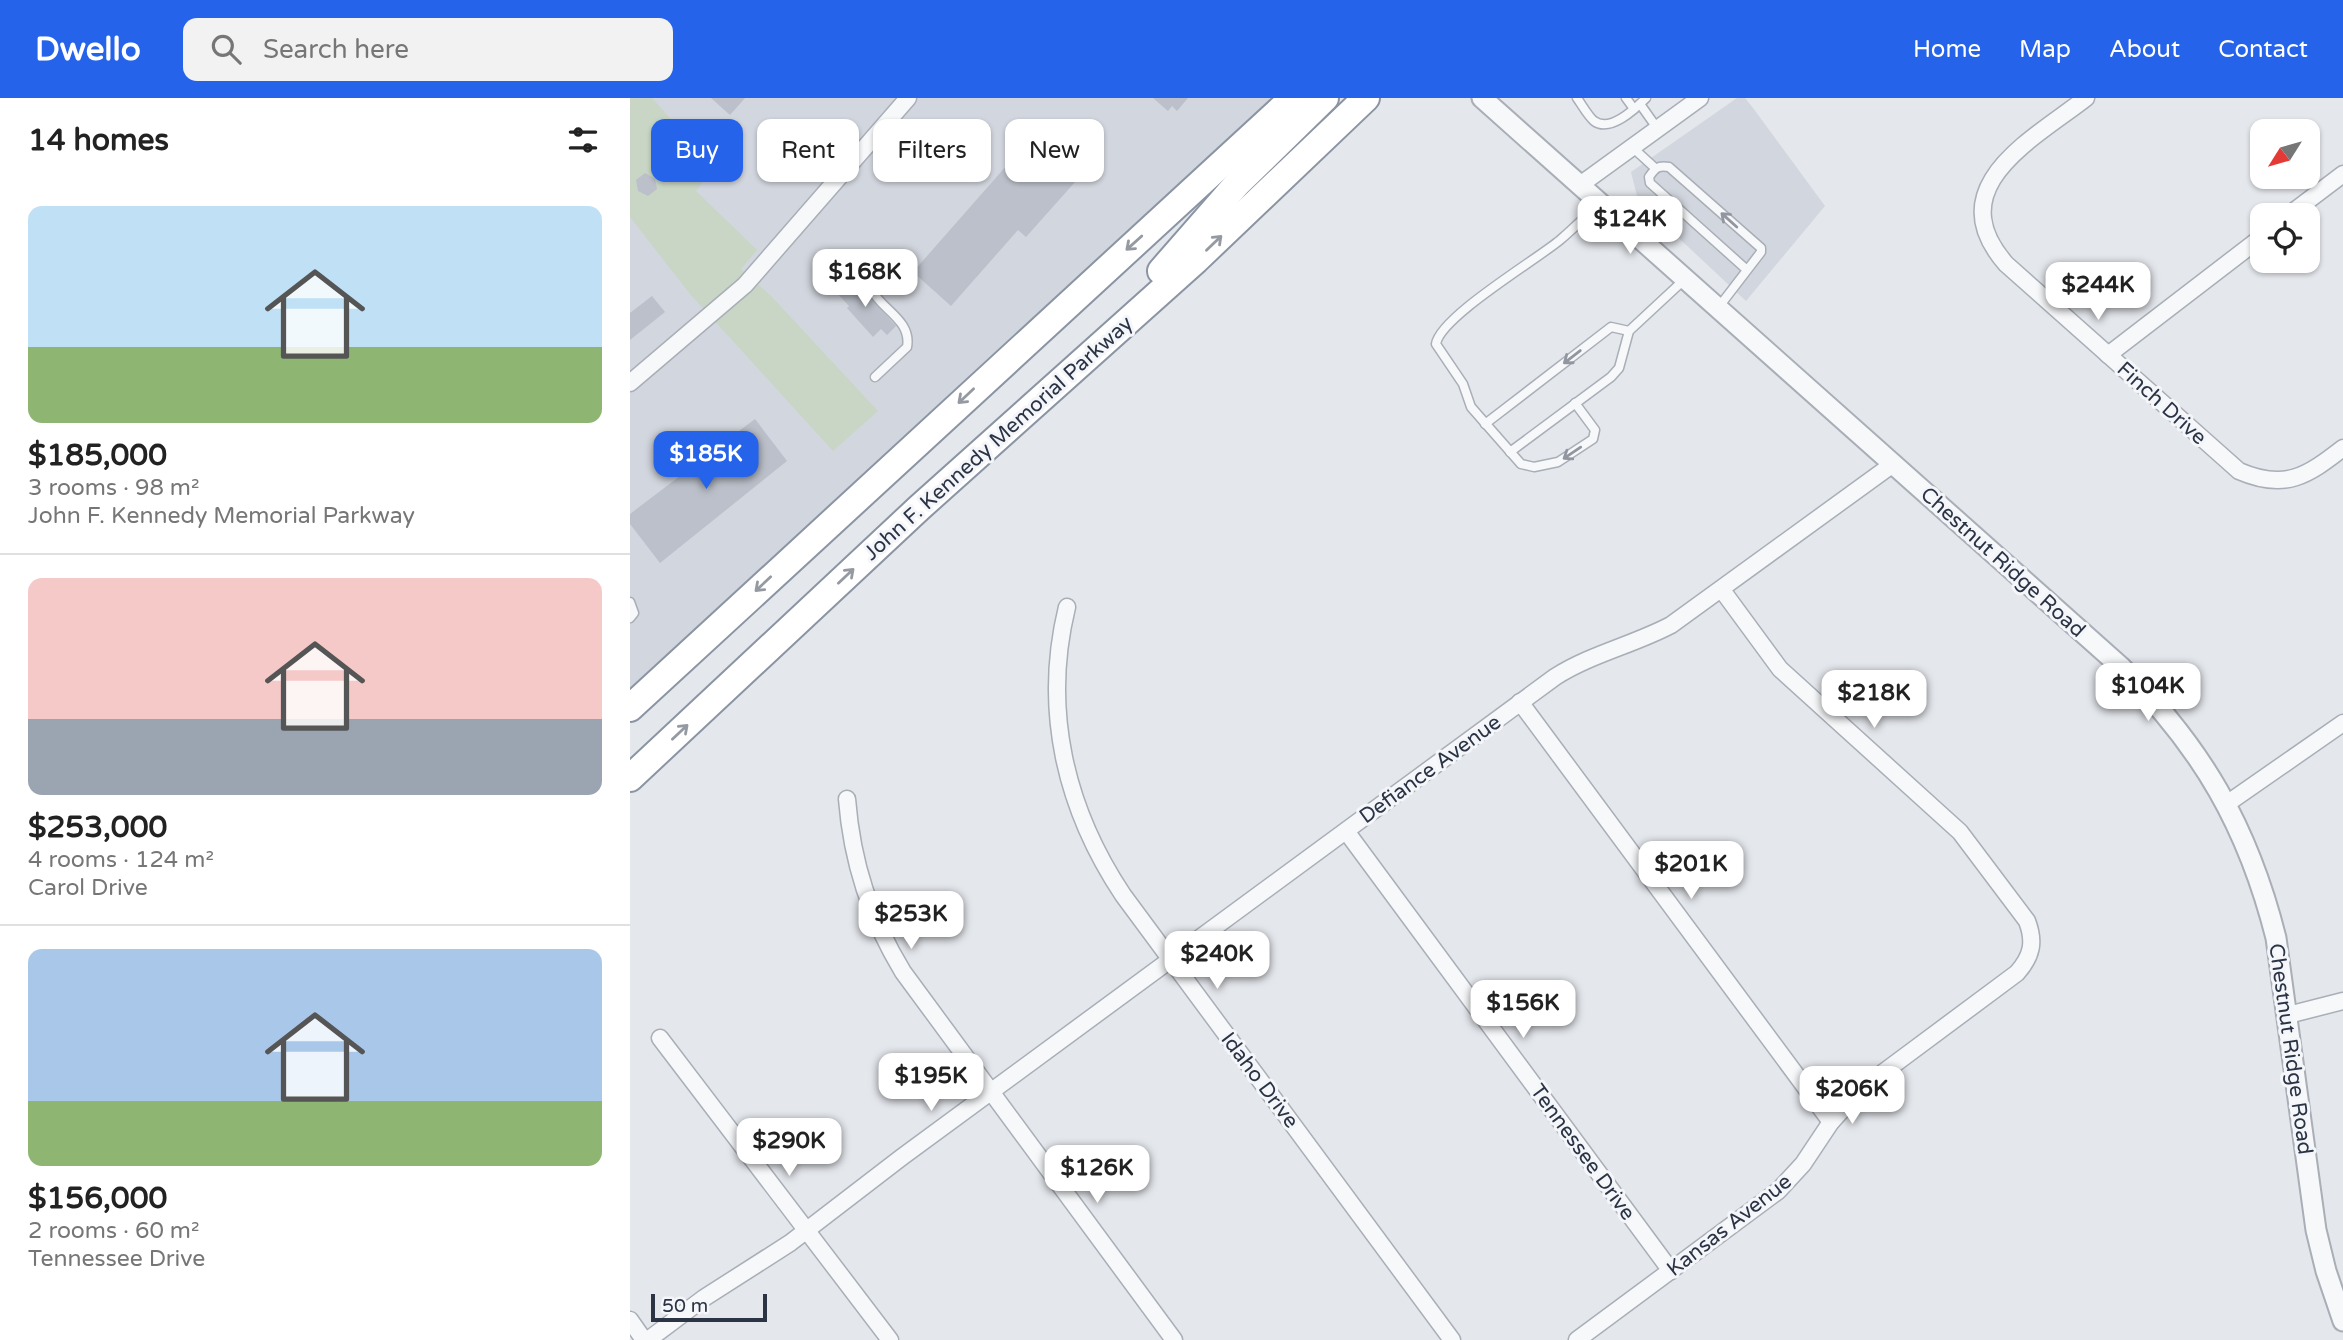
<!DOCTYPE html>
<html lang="en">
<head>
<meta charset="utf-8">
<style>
	:root { --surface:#fff; --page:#f2f2f2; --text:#222; --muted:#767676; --line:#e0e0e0; --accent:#2563eb }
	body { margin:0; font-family:"Varela Round",sans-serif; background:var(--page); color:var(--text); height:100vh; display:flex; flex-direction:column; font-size:26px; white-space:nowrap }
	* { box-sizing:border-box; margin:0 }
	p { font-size:23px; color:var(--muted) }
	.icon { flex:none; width:38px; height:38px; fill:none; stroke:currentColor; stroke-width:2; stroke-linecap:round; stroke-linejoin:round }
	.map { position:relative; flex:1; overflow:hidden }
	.sheet { display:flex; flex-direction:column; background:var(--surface); width:630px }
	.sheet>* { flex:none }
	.hud { position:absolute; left:21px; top:21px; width:665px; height:63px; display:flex; gap:14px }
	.needle { width:46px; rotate:233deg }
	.fabs { position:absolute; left:1620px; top:21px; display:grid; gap:14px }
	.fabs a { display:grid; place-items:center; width:70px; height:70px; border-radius:14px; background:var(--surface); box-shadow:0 2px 5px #0004; font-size:35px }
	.scale { position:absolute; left:21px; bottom:18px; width:116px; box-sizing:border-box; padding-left:7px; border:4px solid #2b3445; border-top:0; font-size:19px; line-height:24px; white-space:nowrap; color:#2b3445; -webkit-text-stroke:5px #f4f6f9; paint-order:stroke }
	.price { position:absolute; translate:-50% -60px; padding:0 16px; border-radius:14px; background:#fff; color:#222; font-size:23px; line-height:46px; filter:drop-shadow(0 2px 4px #0008) }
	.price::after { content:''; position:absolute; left:50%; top:42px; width:21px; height:16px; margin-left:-10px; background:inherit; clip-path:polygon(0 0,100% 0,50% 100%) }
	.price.on { background:var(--accent); color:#fff }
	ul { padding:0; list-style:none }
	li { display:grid; align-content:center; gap:14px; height:371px; padding:0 28px }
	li+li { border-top:2px solid var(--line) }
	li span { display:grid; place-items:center; height:217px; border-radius:14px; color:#555 }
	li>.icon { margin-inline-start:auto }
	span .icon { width:126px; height:126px; fill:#fffc; stroke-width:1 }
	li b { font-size:30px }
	h2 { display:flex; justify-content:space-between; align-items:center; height:84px; padding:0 28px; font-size:30px }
	.pill { padding:0 24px; border-radius:14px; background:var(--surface); box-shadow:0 2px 5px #0004; font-size:24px; line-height:63px }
	.pill.on { background:var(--accent); color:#fff }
	header { display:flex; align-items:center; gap:42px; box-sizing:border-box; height:98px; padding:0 35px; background:var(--accent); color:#fff }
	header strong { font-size:33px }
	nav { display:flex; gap:38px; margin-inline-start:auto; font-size:24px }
	.search { width:490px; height:63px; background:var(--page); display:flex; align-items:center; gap:18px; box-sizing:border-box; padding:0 24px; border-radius:14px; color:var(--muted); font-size:26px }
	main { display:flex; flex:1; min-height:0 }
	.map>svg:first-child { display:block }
</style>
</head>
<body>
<header>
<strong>Dwello</strong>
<div class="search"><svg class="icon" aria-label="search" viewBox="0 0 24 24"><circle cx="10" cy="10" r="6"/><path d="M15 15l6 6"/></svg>Search here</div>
<nav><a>Home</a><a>Map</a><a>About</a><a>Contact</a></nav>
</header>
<main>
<section class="sheet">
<h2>14 homes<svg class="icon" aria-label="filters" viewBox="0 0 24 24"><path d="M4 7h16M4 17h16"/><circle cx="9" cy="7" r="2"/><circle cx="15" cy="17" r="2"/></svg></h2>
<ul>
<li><span style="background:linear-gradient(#bfe0f5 65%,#8fb573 0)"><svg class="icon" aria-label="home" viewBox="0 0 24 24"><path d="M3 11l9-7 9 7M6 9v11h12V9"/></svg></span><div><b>$185,000</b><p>3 rooms · 98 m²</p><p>John F. Kennedy Memorial Parkway</p></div></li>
<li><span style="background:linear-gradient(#f6c9c9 65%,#9aa5b1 0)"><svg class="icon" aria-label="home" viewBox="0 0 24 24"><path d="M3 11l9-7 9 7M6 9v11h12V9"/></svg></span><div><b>$253,000</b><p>4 rooms · 124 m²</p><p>Carol Drive</p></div></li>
<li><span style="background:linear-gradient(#a9c7e8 70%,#8fb573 0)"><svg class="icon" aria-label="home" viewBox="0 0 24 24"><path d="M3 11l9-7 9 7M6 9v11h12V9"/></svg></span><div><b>$156,000</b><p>2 rooms · 60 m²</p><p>Tennessee Drive</p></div></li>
</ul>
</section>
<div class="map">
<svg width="1713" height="1242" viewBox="0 0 1713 1242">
	<rect width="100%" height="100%" fill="#e4e7ec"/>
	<g fill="#d2d6de">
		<path d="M0,0h643l-643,590z"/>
		<path d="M1107,0h8l8,10 72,98 -79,95 -108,-101 -7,-28z"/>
	</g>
	<path fill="#c9d6c5" d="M0,0h22l52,58 -12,15 10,12 -6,8 61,59 -16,19 31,28 106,114 -45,40 -143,-157 -60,-77z"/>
	<g fill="#bbc0ca">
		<path d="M81,0h34l-15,17z"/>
		<path d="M523,0h35l-11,13 -5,-5 -4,5z"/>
		<path d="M407,33l47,41 -58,65 -8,-7 -67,76 -38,-34z"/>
		<path d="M15,75l10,6 2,10 -9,7 -10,-5 -2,-11z"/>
		<path d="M217,180l14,14 2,-2 33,36 -9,9 -6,-6 -8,8 -26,-29 2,-2 -15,-16z"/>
		<path d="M22,198l13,16 -35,28v-27z"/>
		<path d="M125,321l32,42 -127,102 -30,-39v-10z"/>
	</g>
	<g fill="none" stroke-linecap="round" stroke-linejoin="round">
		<defs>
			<g id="service">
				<path d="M947,0c5,7 11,18 17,23 16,12 41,-12 52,-23"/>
				<path d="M996,0l8,11"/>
				<path d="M1010,6l17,24"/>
				<path d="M1002,49l23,21"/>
				<path d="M1088,210l43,-56v-4l-92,-81c-11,-2 -14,1 -20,10l1,6 97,87"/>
				<path d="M245,279l32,-30c7,-38 -57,-43 -32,-88"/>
				<path d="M945,305l20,27 -2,9 -35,23 -24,5 -13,-3 -50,-57 -8,-23 -27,-40c4,-27 100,-84 124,-104 14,-12 27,-25 40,-37"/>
				<path d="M855,326l126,-97 18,4"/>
				<path d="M880,354l101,-75 8,-9 10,-37 56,-52"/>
				<path d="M0,504l4,11 -4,5"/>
			</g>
			<g id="minor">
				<path d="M1456,0c-54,42 -147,89 -80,166l233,207c46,20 68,5 104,-23"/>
				<path d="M950,87l120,-87"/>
				<path d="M1659,117l54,-41"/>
				<path d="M1478,257l155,-119"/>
				<path d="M0,285l115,-98 163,-187"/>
				<path d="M437,509c-25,102 -2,201 56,288l329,445"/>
				<path d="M890,604l311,420"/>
				<path d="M217,701c5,64 23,119 56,173l271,368"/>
				<path d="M1598,705l115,-80"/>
				<path d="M716,733l325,440"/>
				<path d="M1658,917l55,-14"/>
				<path d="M30,940l230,302"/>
				<path d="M0,1222l14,20"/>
				<path d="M18,1242l56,-42 86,-55 112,-86 653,-480c36,-23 78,-32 116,-52l222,-161"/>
				<path d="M947,1242l201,-149 25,-27 28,-42 30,-33 156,-116c15,-17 18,-31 10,-52l-67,-89 -180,-163 -58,-79"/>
			</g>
			<path id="tertiary" d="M852,0l638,568c82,81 128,161 156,272l40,292 10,41 17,50"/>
			<g id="trunk">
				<path d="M531,173l76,-87 88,-86"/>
				<path d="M0,610l663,-610"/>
				<path d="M0,680l289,-270 277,-248 170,-162"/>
			</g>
		</defs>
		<use href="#service" stroke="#a9aeb7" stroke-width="11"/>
		<use href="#minor" stroke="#a9aeb7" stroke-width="19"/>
		<use href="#tertiary" stroke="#a9aeb7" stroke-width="23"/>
		<use href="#trunk" stroke="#8b94a3" stroke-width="30"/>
		<use href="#service" stroke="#f7f8fa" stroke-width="8"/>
		<use href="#minor" stroke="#f7f8fa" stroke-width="16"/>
		<use href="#tertiary" stroke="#f7f8fa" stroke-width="19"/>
		<use href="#trunk" stroke="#fff" stroke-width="26"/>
	</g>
	<defs><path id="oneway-shaft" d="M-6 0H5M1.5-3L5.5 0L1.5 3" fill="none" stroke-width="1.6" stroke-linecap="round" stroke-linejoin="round" transform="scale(1.75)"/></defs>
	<g stroke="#9196a0">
		<use href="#oneway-shaft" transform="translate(1099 122) rotate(-138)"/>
		<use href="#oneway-shaft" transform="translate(942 259) rotate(142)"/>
		<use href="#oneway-shaft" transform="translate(942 355) rotate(146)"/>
	</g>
	<g stroke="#959aa2">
		<use href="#oneway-shaft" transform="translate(504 145) rotate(138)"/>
		<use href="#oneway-shaft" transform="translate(584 145) rotate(-44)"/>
		<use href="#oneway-shaft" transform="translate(336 298) rotate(137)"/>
		<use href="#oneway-shaft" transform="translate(216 478) rotate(-43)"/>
		<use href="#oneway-shaft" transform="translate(133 486) rotate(137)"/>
		<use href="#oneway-shaft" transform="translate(50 634) rotate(-43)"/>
	</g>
	<g text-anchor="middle" stroke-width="6" stroke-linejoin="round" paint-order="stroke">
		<g font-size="21" fill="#2b3445" stroke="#f4f6f9">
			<text transform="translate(1532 305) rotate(42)" y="7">Finch Drive</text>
			<text transform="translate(368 340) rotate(-42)" y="7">John F. Kennedy Memorial Parkway</text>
			<text transform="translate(1373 464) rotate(42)" y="7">Chestnut Ridge Road</text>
			<text transform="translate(800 671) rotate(-36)" y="7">Defiance Avenue</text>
			<text transform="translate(1661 951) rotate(82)" y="7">Chestnut Ridge Road</text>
			<text transform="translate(630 982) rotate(53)" y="7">Idaho Drive</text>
			<text transform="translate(953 1054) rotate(54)" y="7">Tennessee Drive</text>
			<text transform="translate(1099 1127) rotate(-38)" y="7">Kansas Avenue</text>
		</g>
	</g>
</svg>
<div class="fabs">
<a><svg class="needle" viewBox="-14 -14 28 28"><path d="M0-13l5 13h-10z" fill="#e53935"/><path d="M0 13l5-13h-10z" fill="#767676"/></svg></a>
<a><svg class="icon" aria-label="locate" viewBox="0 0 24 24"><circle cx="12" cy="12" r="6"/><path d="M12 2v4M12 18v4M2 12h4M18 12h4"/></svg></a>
</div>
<div class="scale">50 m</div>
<b class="price" style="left:1000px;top:158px">$124K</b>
<b class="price" style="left:235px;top:211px">$168K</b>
<b class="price" style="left:1468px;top:224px">$244K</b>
<b class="price on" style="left:76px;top:393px">$185K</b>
<b class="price" style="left:1518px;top:625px">$104K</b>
<b class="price" style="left:1244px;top:632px">$218K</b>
<b class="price" style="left:1061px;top:803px">$201K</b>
<b class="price" style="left:281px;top:853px">$253K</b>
<b class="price" style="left:587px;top:893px">$240K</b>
<b class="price" style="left:893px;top:942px">$156K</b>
<b class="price" style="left:301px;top:1015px">$195K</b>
<b class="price" style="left:1222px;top:1028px">$206K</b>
<b class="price" style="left:159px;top:1080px">$290K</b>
<b class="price" style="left:467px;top:1107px">$126K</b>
<div class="hud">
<a class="pill on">Buy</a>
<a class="pill">Rent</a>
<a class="pill">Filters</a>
<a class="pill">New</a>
</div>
</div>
</main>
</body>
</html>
